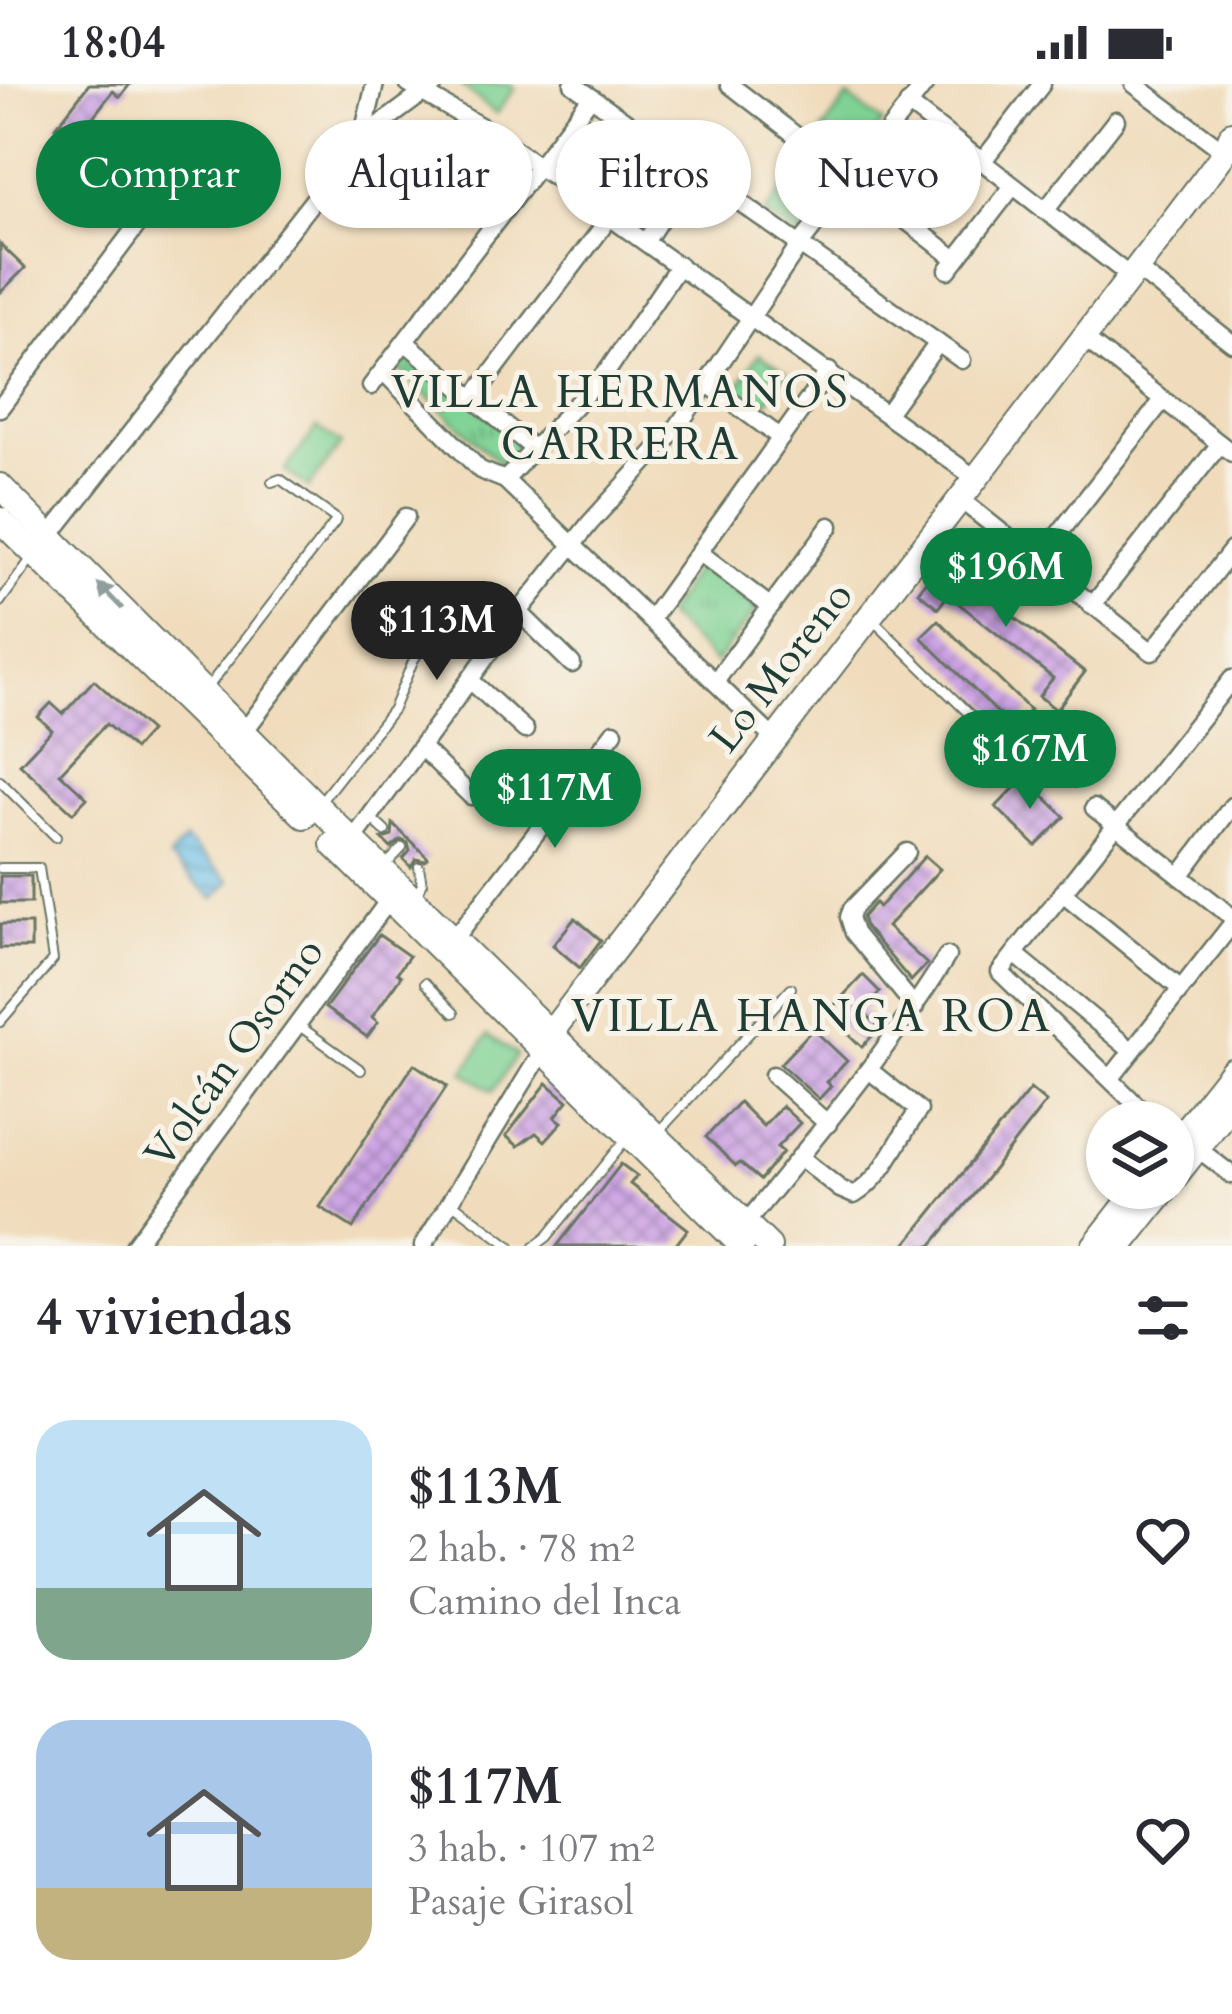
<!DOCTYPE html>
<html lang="es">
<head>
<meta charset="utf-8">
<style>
	:root { --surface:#fff; --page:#f7f7f7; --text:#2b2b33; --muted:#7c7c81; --accent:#0b8043 }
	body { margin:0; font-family:Cardo,serif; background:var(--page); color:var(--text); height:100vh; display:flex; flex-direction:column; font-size:45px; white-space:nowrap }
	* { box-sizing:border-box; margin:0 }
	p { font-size:39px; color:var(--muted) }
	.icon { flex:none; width:66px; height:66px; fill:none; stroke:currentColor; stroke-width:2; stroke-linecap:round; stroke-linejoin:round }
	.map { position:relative; height:1162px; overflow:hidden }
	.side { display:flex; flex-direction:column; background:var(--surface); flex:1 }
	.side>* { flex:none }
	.hud { position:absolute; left:36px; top:36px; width:1161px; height:108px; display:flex; gap:24px }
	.fabs { position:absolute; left:1086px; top:1017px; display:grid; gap:24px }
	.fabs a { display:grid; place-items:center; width:108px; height:108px; border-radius:50%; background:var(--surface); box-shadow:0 3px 9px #0004; font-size:60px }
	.price { position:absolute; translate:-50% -102px; padding:0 27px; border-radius:42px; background:var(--accent); color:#fff; font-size:39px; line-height:78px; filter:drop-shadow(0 3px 6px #0008) }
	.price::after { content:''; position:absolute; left:50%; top:72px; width:36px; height:27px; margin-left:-18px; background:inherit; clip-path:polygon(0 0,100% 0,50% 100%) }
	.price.active { background:#222; color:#fff }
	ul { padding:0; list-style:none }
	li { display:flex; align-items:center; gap:36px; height:300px; padding:0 36px }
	li span { display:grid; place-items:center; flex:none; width:336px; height:240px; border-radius:36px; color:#555 }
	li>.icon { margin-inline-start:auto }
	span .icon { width:144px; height:144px; fill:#fffc; stroke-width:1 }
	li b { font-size:51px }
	h2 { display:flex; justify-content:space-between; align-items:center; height:144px; padding:0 36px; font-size:51px }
	.chip { padding:0 42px; border-radius:54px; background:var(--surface); box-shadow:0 3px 9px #0004; font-size:42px; line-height:108px }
	.chip.active { background:var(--accent); color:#fff }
	.status { display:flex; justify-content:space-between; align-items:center; height:84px; padding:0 60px; background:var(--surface); direction:ltr }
	.status svg { height:33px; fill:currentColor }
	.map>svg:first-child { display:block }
</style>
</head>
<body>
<div class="status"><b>18:04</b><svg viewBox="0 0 49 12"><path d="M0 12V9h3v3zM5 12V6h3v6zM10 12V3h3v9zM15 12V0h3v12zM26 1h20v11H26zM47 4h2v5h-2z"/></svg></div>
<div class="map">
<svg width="1232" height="1162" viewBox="0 0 1232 1162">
	<defs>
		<pattern id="grass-tufts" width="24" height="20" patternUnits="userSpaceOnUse" patternTransform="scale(3)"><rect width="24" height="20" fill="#7ed294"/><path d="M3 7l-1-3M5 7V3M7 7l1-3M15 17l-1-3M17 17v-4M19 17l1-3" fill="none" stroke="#67ac7a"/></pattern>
		<pattern id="park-crowns" width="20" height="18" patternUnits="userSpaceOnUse" patternTransform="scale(3)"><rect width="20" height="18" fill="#7ed294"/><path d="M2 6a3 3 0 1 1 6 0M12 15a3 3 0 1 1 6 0" fill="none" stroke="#67ac7a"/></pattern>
		<pattern id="water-rules" width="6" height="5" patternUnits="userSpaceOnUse" patternTransform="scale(3)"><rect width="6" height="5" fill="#6fc1eb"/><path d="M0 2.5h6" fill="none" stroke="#5b9ebf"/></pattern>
		<pattern id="building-cross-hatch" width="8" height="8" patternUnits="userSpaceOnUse" patternTransform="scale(3)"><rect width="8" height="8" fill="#cda4e5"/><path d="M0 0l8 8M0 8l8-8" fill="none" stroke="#a687ba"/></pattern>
	</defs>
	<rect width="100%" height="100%" fill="#f7f3e8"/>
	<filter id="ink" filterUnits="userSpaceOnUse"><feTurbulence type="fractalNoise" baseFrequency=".00833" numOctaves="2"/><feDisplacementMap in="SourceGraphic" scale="24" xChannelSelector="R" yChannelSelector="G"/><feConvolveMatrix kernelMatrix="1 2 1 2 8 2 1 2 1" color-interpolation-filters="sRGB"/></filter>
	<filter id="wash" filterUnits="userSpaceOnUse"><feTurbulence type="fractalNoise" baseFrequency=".004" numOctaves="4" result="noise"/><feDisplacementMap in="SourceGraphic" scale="48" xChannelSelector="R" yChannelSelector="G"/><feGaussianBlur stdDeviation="2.7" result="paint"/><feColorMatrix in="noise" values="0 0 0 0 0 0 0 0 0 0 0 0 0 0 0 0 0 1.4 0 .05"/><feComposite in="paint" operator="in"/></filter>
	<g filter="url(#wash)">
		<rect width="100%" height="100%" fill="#f0dcbc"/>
		<g fill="url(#grass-tufts)" stroke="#4e8864" stroke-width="3">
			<path d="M407,265l114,93 -19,23 -108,-100z"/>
			<path d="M699,479l58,46 -42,54 -49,-48z"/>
		</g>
		<path fill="url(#park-crowns)" stroke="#4e8864" stroke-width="3" d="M808,69l34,25 -43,60 -34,-24z"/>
		<g fill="#7ed294" stroke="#4e8864" stroke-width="3">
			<path d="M460,0h50l5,4 -19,26z"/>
			<path d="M848,13l35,26 -26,33 -34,-26z"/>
			<path d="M759,270l28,18 -28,42 -27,-18z"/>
			<path d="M317,343l24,17 -32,44 -24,-17z"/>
			<path d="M488,951l29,20 -24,36 -29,-19z"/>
		</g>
		<path fill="url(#water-rules)" stroke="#477f90" stroke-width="3" d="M185,756l45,41 -16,18 -45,-41z"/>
		<g id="blocks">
			<g fill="url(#building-cross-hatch)">
				<path d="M89,0h41l-10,13 -7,-6 -27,35 6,5 -11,15 -25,-19z"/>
				<path d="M0,160l25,24 -25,25z"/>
				<path d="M942,477l143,111 -29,38 -17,-14 14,-18 -105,-83 -10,13 -20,-16z"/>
				<path d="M938,536l92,90 -17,18 -92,-91z"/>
				<path d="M94,596l56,51 -16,18 -28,-25 -46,49 27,25 -14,15 -53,-49 32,-34 -14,-13 13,-14 12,11z"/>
				<path d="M1025,693l40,40 -29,29 -40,-39z"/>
				<path d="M393,740l35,34 -3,3 -9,-2 -5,8 -8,-8 7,-8 -2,-8 -7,-3 -10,8 -9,-9 10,-3z"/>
				<path d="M925,772l15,13 -53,58 40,37 -16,17 -46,-54 -3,-10 13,-14 4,4z"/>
				<rect x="0" y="792" width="31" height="27"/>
				<path d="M575,834l26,22 -21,28 -27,-23z"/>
				<rect x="0" y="840" width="31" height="24"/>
				<path d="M379,851l30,21 -12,17 4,3 -29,41 6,5 -11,15 -42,-29z"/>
				<path d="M863,891l17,17 -18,19 18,16 -18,20 -35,-34z"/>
				<path d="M813,945l34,32 -20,21 4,4 -12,13 -39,-35z"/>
				<path d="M414,980l33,22 -94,142 -33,-21z"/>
				<path d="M547,999l21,18 -13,16 7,5 -17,19 -9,-8 -18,13 -12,-10z"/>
				<path d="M1030,1005l16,13 -75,96 -40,48h-27z"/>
				<path d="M739,1018l24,24 19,-20 18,17 -23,24 6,5 -23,28 -20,-17 -4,3 -30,-29z"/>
				<path d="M621,1080l16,12 -7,8 58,45 -13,17h-118z"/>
			</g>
		</g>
	</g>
	<g filter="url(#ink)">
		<use href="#blocks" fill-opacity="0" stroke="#687564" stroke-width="3"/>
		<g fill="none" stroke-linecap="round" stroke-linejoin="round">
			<defs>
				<g id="lane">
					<path d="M0,518l31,-43"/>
					<path d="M874,537l131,128 14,2 13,-12"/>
					<path d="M208,603l127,-165 1,-3 -56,-40 -8,3"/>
					<path d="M0,697l56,56"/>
					<path d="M322,716l71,-91 21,-50 18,-26 -19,-19"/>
					<path d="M370,733l15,14"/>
					<path d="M387,780l15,-16"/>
					<path d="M0,784h39l14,92 -53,62"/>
					<path d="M415,814l7,-14 -3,-17"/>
					<path d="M425,899l29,30"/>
					<path d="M298,941l63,45"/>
					<path d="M660,1046l131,-142"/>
					<path d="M450,1117l60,45"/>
					<path d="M535,1162l12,-9 80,-99"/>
				</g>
				<g id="street">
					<path d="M408,0l84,49 486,347"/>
					<path d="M573,0l389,276"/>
					<path d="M729,0l227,175"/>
					<path d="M1134,0l91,68"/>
					<path d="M908,20l223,173"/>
					<path d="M362,54l13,-54"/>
					<path d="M982,78l60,-78"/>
					<path d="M1045,127l71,-91"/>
					<path d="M646,157l47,-72"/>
					<path d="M1137,185l95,74"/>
					<path d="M948,186l65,-84"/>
					<path d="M1085,255l147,114"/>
					<path d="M405,258l129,107"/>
					<path d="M383,287l97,99 25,10 268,258"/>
					<path d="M708,300l73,54"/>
					<path d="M371,302l220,-289"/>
					<path d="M473,314l138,-182"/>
					<path d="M0,324l198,-264"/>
					<path d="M888,328l50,-69"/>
					<path d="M505,396l103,-110 71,-105"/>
					<path d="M961,416l191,152 80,-102"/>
					<path d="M45,458l317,-404 73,-54"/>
					<path d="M699,468l72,55"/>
					<path d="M1037,478l126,-162"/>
					<path d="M1092,522l128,-162"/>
					<path d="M519,528l53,52"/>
					<path d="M650,536l179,-249"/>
					<path d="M471,597l54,49"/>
					<path d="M715,598l115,-156"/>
					<path d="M243,649l163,-216"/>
					<path d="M422,664l49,48"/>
					<path d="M1094,724l138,109"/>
					<path d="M347,764l172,-236 71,-89 88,-97 123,-183 124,-159"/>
					<path d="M907,768l-55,57 -3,8 5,16 61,74"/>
					<path d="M1180,792l52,-70"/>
					<path d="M1063,809l118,96"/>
					<path d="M455,854l159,-206"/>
					<path d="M1015,870l117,97"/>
					<path d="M773,991l55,49"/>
					<path d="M1111,994l121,-154"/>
					<path d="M1154,1038l-154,-150 232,-293"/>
					<path d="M1197,1064l35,27"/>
					<path d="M800,1073l40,32 14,6c31,-18 44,-57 65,-85l-50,-40"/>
					<path d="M746,1139c71,-87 142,-172 201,-267"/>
					<path d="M134,1162l255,-346"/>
					<path d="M423,1162l119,-194"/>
				</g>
				<path id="secondary" d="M542,968l8,-18c223,-295 452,-586 675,-882l7,-18"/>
				<g id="primary">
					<path d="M0,402l316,319 453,441"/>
					<path d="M0,436l304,296"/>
					<path d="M333,760l409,402"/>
					<path d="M1173,1061l59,-74"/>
					<path d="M1173,1095l59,-75"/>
					<path d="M1094,1162l45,-58"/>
					<path d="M1120,1162l46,-58"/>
				</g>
			</defs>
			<use href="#lane" stroke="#687564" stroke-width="12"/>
			<use href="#street" stroke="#687564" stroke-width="21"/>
			<use href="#secondary" stroke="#687564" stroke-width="28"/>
			<use href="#primary" stroke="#687564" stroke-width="28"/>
			<use href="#lane" stroke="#fff" stroke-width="8"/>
			<use href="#street" stroke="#fff" stroke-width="16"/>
			<use href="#secondary" stroke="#fff" stroke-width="24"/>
			<use href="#primary" stroke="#fff" stroke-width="24"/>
		</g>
		<defs><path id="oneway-solid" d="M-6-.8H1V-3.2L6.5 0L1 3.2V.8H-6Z" transform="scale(3)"/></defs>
		<use fill="#8f9e9a" href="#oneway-solid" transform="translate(110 512) rotate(-134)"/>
	</g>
	<g text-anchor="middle" stroke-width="10" stroke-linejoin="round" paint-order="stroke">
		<g font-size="42" fill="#1f3d34" stroke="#f7f3e8">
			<text transform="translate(780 582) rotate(-52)" y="15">Lo Moreno</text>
			<text transform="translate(233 968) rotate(-54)" y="15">Volcán Osorno</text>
		</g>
		<g font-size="45" letter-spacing="3" fill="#1f3d34" stroke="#f7f3e8">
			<text x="621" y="323">VILLA HERMANOS<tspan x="621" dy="52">CARRERA</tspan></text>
			<text x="812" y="947">VILLA HANGA ROA</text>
		</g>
	</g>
</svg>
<div class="fabs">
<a><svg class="icon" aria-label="layers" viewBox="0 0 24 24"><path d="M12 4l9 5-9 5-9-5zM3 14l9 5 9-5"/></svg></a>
</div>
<b class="price" style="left:1006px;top:546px">$196M</b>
<b class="price active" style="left:437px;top:599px">$113M</b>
<b class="price" style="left:1030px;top:728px">$167M</b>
<b class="price" style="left:555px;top:767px">$117M</b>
<div class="hud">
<a class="chip active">Comprar</a>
<a class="chip">Alquilar</a>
<a class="chip">Filtros</a>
<a class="chip">Nuevo</a>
</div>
</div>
<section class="side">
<h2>4 viviendas<svg class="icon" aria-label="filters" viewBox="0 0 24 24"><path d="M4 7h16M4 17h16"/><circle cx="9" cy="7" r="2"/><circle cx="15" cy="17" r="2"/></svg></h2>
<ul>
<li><span style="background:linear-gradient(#bfe0f5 70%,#7fa58c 0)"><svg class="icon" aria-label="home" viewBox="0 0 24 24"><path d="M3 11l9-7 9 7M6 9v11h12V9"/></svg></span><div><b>$113M</b><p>2 hab. · 78 m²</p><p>Camino del Inca</p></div><svg class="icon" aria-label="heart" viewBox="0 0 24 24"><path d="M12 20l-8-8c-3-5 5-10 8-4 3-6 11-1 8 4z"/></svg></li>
<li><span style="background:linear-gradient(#a9c7e8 70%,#c2b280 0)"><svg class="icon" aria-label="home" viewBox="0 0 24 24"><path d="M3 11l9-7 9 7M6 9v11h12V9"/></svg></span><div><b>$117M</b><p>3 hab. · 107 m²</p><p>Pasaje Girasol</p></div><svg class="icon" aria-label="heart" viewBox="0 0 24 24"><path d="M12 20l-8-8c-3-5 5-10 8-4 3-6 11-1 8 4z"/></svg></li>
</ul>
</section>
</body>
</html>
